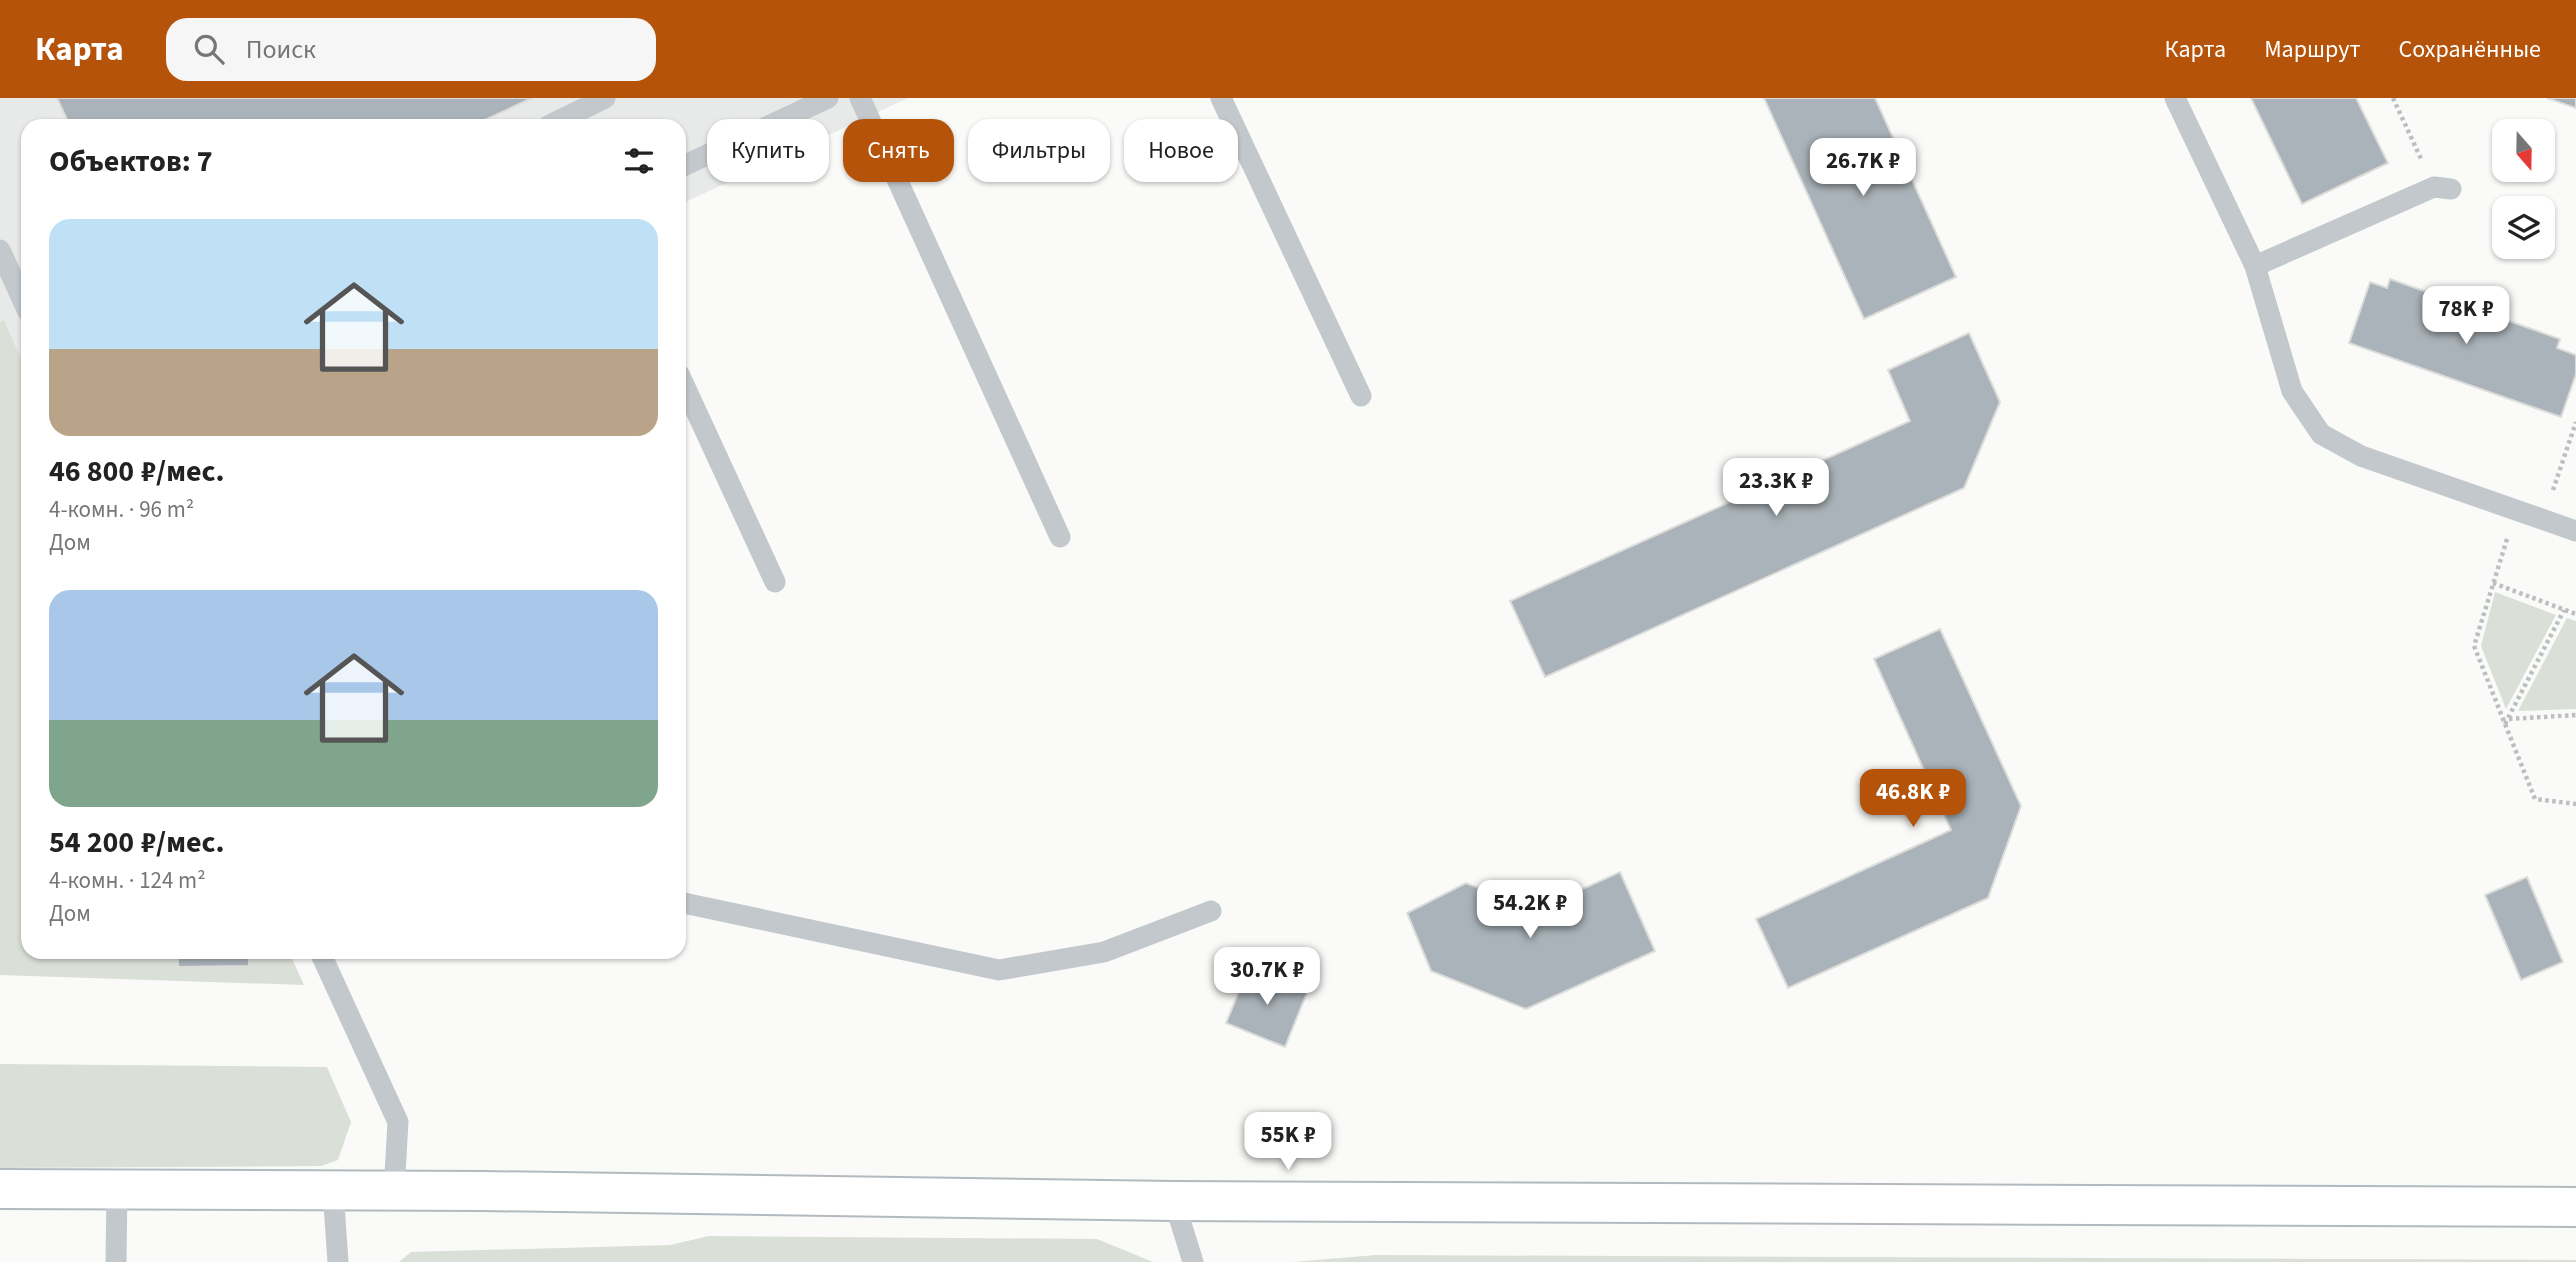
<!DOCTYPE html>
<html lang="ru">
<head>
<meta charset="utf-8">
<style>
	:root { --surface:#fff; --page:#f6f6f6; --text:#222; --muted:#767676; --accent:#b45309 }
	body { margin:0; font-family:"Source Sans 3",sans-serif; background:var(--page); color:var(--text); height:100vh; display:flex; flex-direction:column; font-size:26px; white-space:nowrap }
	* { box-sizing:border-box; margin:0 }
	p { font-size:23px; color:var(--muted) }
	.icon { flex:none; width:38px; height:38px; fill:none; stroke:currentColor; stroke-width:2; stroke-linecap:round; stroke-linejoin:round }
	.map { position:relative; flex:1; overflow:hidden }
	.details { position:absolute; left:21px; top:21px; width:665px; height:840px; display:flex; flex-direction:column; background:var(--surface); border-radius:21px; box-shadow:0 2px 5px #0004 }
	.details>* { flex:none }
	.top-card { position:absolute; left:707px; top:21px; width:665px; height:63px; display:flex; gap:14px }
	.needle { width:46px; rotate:160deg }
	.buttons { position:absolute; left:2492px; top:21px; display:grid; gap:14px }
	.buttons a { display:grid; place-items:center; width:63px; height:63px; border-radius:14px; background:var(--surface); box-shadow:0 2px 5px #0004; font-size:35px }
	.price { position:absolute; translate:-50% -60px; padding:0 16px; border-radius:14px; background:#fff; color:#222; font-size:23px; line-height:46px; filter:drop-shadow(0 2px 4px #0008) }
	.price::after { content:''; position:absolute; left:50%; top:42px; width:21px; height:16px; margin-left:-10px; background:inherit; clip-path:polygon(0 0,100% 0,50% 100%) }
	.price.active { background:var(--accent); color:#fff }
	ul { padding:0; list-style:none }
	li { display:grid; align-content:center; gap:14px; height:371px; padding:0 28px }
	li span { display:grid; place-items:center; height:217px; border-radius:21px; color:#555 }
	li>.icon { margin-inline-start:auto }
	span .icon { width:126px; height:126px; fill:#fffc; stroke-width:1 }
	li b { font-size:30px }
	h2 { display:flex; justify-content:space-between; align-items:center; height:84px; padding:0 28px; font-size:30px }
	.pill { padding:0 24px; border-radius:21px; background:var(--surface); box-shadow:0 2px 5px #0004; font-size:24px; line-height:63px }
	.pill.active { background:var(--accent); color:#fff }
	header { display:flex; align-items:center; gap:42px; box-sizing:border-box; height:98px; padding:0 35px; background:var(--accent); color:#fff }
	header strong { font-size:33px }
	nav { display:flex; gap:38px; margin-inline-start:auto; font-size:24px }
	.search { width:490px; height:63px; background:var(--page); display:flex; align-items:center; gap:18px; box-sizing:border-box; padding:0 24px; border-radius:21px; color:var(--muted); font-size:26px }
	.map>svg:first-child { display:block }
</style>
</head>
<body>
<header>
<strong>Карта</strong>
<div class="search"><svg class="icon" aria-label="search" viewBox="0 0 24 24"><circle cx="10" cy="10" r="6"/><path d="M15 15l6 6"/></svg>Поиск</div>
<nav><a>Карта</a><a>Маршрут</a><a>Сохранённые</a></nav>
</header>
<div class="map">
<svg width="2576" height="1164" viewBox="0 0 2576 1164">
	<rect width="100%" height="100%" fill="#fafaf8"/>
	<path fill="#e8e9e9" d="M0,0h908l-229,107v-79h-651v248l-24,-54 -4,2z"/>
	<g fill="#dadfd7">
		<path d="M4,222l24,54v578h261l15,33 -304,-10v-653z"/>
		<path d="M2495,494l61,23 -50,94 -25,-63z"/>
		<path d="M2567,520l9,3v88l-58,2z"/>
		<path d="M0,966l327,3 24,55 -13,38 -17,6 -321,2z"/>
		<path d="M709,1138l388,3 56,23h-754l12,-10 259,-7z"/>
		<path d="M1376,1157l1200,5v2h-1283z"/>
	</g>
	<g fill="#aab3b9" stroke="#dcdcda" stroke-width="2">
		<path d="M57,0h475l-60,28h-402z"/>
		<path d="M1764,0h111l81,179 -92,42z"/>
		<path d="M2251,0h105l32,65 -86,41z"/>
		<path d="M2547,0h29v10z"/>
		<path d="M2390,181l170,60 -3,9 19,7v19l-15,43 -212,-74 21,-61 17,6z"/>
		<path d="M1969,235l31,69 -36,86 -419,189 -35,-76 400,-180 -22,-51z"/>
		<path d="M1940,531l81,177 -33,92 -200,90 -32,-69 195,-89 -77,-171z"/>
		<path d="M1620,774l35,79 -129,58 -95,-38 -24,-58 59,-30 70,27z"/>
		<path d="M2527,779l36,85 -42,18 -36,-85z"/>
		<path d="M178,854h71v14l-71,1z"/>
		<path d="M1249,869l59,23 -23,57 -59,-24z"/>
	</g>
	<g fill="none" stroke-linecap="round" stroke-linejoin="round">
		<defs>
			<path id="secondary" d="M0,1091l483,2 691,10 1402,6"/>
		</defs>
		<use href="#secondary" stroke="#b3babf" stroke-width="42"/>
		<g stroke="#bbbfc2" stroke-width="4.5" stroke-dasharray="3.5 3.5" stroke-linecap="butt">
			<path d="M2393,0l29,63"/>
			<path d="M2553,392l23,-68"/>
			<path d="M2507,441l-33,107 61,153 41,5"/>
			<path d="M2493,485l83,31"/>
			<path d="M2509,621l67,-4"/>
			<path d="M2505,626l59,-114"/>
		</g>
		<g stroke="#c3c8cc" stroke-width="21">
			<path d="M860,0l200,439"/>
			<path d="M1221,0l140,298"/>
			<path d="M2175,0l80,168 37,125 29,43 40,22 215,75"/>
			<path d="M548,28l57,-28"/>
			<path d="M679,70l149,-70"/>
			<path d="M0,152l28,62"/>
			<path d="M2255,168l179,-79 17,2"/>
			<path d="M679,276l96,208"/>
			<path d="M679,804l320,68 105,-18 107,-41"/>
			<path d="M320,854l78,170 -4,69"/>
			<path d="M333,1092l5,72"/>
			<path d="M1174,1103l19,61"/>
			<path d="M116,1164l1,-72"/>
		</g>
		<use href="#secondary" stroke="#fff" stroke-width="38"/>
	</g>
</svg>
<div class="buttons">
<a><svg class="needle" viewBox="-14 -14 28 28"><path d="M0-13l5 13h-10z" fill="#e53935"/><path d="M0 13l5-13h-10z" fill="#767676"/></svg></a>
<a><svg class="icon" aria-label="layers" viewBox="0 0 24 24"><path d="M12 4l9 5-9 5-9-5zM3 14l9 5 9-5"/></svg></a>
</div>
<b class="price" style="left:1863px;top:100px">26.7K ₽</b>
<b class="price" style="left:2466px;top:248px">78K ₽</b>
<b class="price" style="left:1776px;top:420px">23.3K ₽</b>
<b class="price active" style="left:1913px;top:731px">46.8K ₽</b>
<b class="price" style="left:1530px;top:842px">54.2K ₽</b>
<b class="price" style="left:1267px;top:909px">30.7K ₽</b>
<b class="price" style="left:1288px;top:1074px">55K ₽</b>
<div class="top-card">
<a class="pill">Купить</a>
<a class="pill active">Снять</a>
<a class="pill">Фильтры</a>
<a class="pill">Новое</a>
</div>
<section class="details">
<h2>Объектов: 7<svg class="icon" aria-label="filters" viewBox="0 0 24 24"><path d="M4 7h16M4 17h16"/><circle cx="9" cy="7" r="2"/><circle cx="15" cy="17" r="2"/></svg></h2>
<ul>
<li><span style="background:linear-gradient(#bfe0f5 60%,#b9a48a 0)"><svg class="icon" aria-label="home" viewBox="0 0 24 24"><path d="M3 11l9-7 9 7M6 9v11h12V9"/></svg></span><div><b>46 800 ₽/мес.</b><p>4-комн. · 96 m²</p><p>Дом</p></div></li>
<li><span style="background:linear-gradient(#a9c7e8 60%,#7fa58c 0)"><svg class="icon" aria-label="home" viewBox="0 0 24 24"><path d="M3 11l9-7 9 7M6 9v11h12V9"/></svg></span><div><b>54 200 ₽/мес.</b><p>4-комн. · 124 m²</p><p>Дом</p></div></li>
</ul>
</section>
</div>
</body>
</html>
